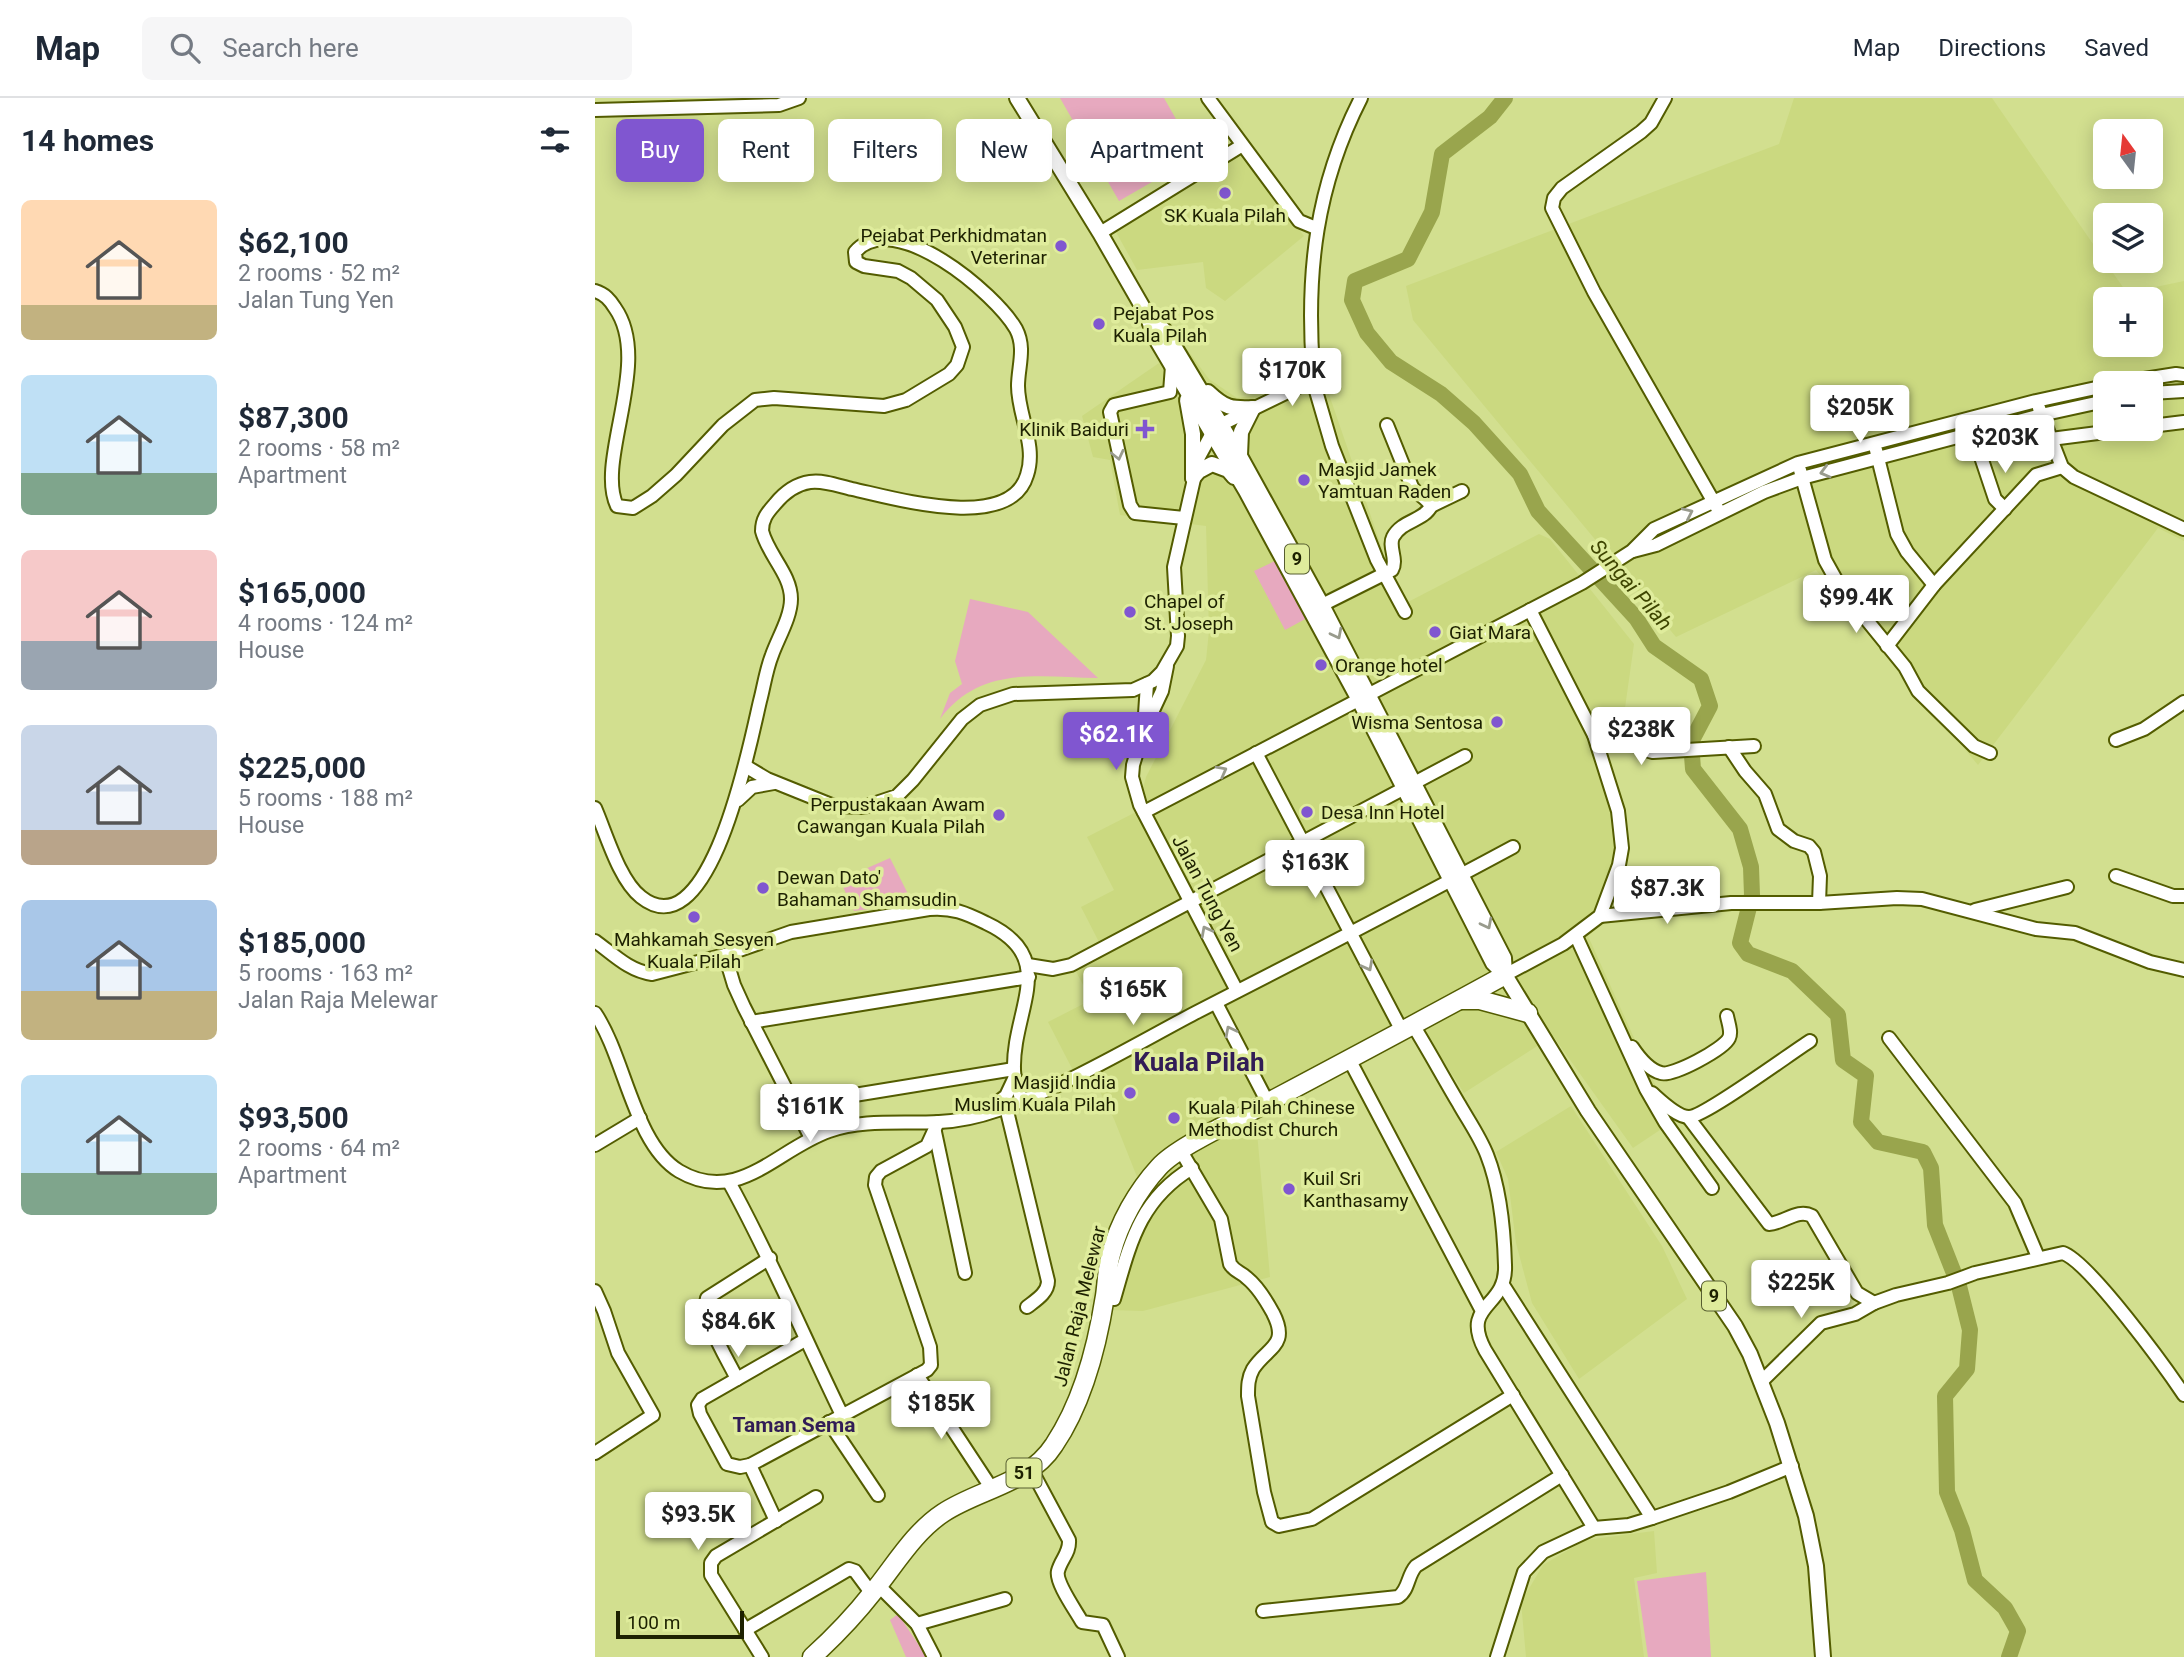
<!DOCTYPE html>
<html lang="en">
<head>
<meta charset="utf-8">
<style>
	:root { --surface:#fff; --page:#f6f6f7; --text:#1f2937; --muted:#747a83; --line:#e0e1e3; --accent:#8056d0 }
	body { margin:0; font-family:Roboto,sans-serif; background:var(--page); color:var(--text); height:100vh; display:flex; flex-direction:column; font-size:26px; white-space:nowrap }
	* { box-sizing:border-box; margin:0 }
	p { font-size:23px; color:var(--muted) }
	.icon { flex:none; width:38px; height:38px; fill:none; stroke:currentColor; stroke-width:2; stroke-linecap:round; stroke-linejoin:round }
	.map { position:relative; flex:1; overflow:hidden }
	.details { display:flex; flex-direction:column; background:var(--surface); width:595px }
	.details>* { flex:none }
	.guide { position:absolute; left:21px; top:21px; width:665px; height:63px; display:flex; gap:14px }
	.needle { width:46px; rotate:345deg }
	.fabs { position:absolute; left:1498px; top:21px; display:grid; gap:14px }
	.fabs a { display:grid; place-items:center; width:70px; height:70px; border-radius:10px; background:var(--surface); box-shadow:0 4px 18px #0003; font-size:35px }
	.scale { position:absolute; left:21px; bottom:18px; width:128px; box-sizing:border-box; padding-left:7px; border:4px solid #1d2101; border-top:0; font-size:19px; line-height:24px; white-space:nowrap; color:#1d2101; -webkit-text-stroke:5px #dfec9c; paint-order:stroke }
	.price { position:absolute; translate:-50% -60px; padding:0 16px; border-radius:7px; background:#fff; color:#222; font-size:23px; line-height:46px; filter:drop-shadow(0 2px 4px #0008) }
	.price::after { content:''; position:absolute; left:50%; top:42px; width:21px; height:16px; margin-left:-10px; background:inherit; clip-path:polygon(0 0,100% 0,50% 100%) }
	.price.active { background:var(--accent); color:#fff }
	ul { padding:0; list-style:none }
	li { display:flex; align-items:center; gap:21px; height:175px; padding:0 21px }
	li span { display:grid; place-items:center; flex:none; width:196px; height:140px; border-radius:10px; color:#555 }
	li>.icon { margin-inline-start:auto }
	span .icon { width:84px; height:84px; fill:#fffc; stroke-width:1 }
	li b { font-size:30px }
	h2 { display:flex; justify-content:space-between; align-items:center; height:84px; padding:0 21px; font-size:30px }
	.tag { padding:0 24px; border-radius:10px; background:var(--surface); box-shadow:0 4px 18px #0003; font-size:24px; line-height:63px }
	.tag.active { background:var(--accent); color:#fff }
	header { display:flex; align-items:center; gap:42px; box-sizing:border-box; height:98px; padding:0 35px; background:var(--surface); border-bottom:2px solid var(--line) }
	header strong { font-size:33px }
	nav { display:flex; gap:38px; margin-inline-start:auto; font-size:24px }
	.search { width:490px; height:63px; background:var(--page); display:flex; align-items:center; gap:18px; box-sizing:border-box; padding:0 24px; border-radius:10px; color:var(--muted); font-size:26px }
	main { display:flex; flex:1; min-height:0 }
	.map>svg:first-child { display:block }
</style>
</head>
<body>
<header>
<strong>Map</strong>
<div class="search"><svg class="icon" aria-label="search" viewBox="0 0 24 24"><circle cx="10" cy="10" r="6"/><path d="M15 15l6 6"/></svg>Search here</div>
<nav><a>Map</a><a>Directions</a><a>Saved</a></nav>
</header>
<main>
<section class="details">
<h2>14 homes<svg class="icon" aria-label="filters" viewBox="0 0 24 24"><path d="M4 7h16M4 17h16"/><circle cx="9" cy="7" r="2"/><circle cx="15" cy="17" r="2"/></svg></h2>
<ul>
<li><span style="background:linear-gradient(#ffd9b3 75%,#c2b280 0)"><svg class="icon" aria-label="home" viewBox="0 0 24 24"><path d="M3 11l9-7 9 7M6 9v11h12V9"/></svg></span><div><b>$62,100</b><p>2 rooms · 52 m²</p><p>Jalan Tung Yen</p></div></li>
<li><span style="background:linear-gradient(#bfe0f5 70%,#7fa58c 0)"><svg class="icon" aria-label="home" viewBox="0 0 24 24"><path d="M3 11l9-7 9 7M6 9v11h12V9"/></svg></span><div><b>$87,300</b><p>2 rooms · 58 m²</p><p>Apartment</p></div></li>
<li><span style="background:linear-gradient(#f6c9c9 65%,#9aa5b1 0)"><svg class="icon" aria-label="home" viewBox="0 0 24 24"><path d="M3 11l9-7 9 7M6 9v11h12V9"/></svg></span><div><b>$165,000</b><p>4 rooms · 124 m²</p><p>House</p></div></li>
<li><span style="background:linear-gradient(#c9d6e8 75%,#b9a48a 0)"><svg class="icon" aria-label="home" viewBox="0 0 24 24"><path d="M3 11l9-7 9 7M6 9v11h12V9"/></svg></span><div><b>$225,000</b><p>5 rooms · 188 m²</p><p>House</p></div></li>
<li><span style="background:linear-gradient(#a9c7e8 65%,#c2b280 0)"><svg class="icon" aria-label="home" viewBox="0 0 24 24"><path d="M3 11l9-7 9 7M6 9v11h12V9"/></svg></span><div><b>$185,000</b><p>5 rooms · 163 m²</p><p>Jalan Raja Melewar</p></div></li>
<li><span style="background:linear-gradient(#bfe0f5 70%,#7fa58c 0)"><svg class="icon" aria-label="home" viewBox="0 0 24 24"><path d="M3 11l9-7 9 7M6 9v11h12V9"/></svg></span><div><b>$93,500</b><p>2 rooms · 64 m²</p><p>Apartment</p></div></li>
</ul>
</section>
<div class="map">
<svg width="1589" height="1559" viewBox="0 0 1589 1559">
	<rect width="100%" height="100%" fill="#d2df8f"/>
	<g fill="#cbd980" fill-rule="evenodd">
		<path d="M1199,0h198l135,195 57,-12v260l-26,-13 -180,237 -162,-195 -140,67 -263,-317 -7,-34 373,-142zM1510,201h46v46h-46zM1510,285h46v46h-46z"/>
		<path d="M647,56l62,82 -79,65 -19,-13 -3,-26 -66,8 -21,-38z"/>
		<path d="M591,250l23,31 28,19 21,-3 64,-21 64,186 22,42 131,-68 11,5 84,105 -11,78 -23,6 22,73 7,48 -22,72 -19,15 84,186 -39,26 -80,-112 -89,57 -51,-80 -159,86 16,178 -127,34 -34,-1 9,-48 9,-29 18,-36 -31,-78 -21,-41 -13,6 -32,-62 43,-22 -21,-40 30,-16 -19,-37 33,-17 -27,-53 49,-25 10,-35 60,-117 3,-29 -3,-105 -86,-11 -10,-55 -17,-3 -11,-41 77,-53z"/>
		<path d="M976,1008l91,140 25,53 -108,80 -47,-76 -16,-60 -8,-64 -12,-27z"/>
		<path d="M1059,1433l3,42 -23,5 10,79h-118l-5,-55 22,-37 42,-25z"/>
	</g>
	<g fill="#e7a9bf">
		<path d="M465,0h104l33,58 -78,45z"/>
		<path d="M682,462l30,58 -22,12 -31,-59z"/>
		<path d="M375,501l58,13 70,66c-60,-1 -118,-13 -158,41l10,-26 12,-9 -7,-23z"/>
		<path d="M295,760l18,36 -38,15 -16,2 -14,-31z"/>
		<path d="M1111,1474l5,85h-63l-11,-76z"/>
		<path d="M303,1516l26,39 2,4h-20l-16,-37z"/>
	</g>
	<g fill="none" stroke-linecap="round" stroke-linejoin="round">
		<path stroke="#99a54d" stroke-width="16" d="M910,0l-15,19 -48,37 -10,58 -24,47 -53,22 -3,19 15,33 24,29 50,32 33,29 46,51 18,37 98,107 18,28 47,33 9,27 -19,36 2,27 47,60 11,38 1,28 -12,48 8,11 44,17 46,44 5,45 23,16 -5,46 17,20 45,10 8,16 4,57 24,61 11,44 -3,39 -22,27 2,96 15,38 13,50 30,28 13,23 -9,26"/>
		<defs>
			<g id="minor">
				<path d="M613,0l91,123 17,7"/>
				<path d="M1070,0l-14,25 -10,9 -79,56 -8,10 -2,10 42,84 126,221"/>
				<path d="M0,12l184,-5 20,-7"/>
				<path d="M505,135l141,-87"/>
				<path d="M0,193c10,3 15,9 20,17 38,54 -20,152 2,198l16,2 19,-12 24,-21 47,-50 32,-25 19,-2 110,8 22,-6 43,-26 8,-9 6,-18 -8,-20 -18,-27 -26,-22 -13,-7 -34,-5 -8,-4 -1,-10c39,-45 141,42 161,77 10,19 2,38 2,57 0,30 19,59 9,89 -17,58 -133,23 -175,14 -13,-3 -28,-9 -42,-7 -14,2 -26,11 -35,22 -8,9 -13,15 -13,27 6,24 29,43 29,68 0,18 -13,39 -19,56 -6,15 -8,31 -12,46 -9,37 -49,252 -119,196 -22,-17 -35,-64 -46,-89"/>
				<path d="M577,268l-2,26 -56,13 -4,7 20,93 5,8 49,5"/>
				<path d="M715,281l6,12 16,55 45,114 28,52"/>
				<path d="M1524,285l57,-9 8,1"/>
				<path d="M1556,295l33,-2"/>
				<path d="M1444,310l23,59 12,10 110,52"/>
				<path d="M1556,328l33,-4"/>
				<path d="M1456,341l78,-10"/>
				<path d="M1281,352l21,84 10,18 27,33"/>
				<path d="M1386,359l14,42 10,10"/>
				<path d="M1205,372l25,90 15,27 65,80 13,24 56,55 16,7"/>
				<path d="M836,408l31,-15"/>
				<path d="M1038,453l23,-6 108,-53 38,-14 239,-63 64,-14"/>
				<path d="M727,507l70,-35c6,-11 -4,-23 1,-33 9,-17 31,-16 38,-31 -4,-8 -13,-11 -19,-19l-25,-62"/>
				<path d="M1292,548l47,-61 102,-110 26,-8"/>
				<path d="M552,586l-3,45 -11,36 -1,12 8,28 97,186"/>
				<path d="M553,623l14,-30 5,-25"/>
				<path d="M999,637c25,-10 35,13 59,17l101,-6"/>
				<path d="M1521,642l28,-11 40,-27"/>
				<path d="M1134,649l16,24 20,23 13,35 16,12 15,5 5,6 6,24 -1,27"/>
				<path d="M661,655l146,278"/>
				<path d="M152,669l20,12 57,23 10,4 30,1 33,-11 16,-16 49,-61 18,-14 33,-11 120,-4 20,-9 9,-9 15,-26 1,-10 -4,-69 25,-110 13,-24 10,-9 82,-40 6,-5 3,-10c-7,-97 3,-183 48,-271"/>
				<path d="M143,702l14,-13 22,-4"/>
				<path d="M549,714l438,-229 50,-32 22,-22 144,-66 238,-62 69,-15"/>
				<path d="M1521,778l57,20h11"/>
				<path d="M1380,812l92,-23"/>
				<path d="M1005,818l131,-13h88l78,-5 25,1 114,30 39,4 75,29 34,8"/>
				<path d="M981,838l70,153 19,33 47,66"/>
				<path d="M0,843c18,13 34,30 57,33l73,-19 66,-23 138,-23c23,-2 37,4 57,14 75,35 26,86 28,147 0,10 5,21 8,31"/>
				<path d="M130,857l9,30 10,22 67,131"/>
				<path d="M433,867l25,4 18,-4 394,-209"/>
				<path d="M910,877l58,-31 37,-28 19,-51 3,-17 -4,-37 -24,-76 -64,-125"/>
				<path d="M621,905l52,100"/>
				<path d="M0,915c30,44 39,131 84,158 59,35 98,-22 150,-40 35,-12 73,-7 110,-9 20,-1 39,-5 59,-12 68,-24 133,-63 197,-97 106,-54 212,-109 318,-166"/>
				<path d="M156,924l278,-45"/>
				<path d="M818,927c16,26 30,52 46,79 9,16 21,33 28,51 13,33 17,75 18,110 2,44 -45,38 -20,85l109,178"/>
				<path d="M1294,940l126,165 23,54"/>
				<path d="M1037,949c6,9 17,23 29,26 11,4 63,-24 68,-35 3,-6 -1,-16 -2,-22"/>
				<path d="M754,961l133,252"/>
				<path d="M1057,995c9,8 25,24 37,24 15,0 102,-64 121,-76"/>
				<path d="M198,1007l221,-36"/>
				<path d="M411,1009l42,174c0,12 -12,19 -21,26"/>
				<path d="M395,1010l16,-12 9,-19"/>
				<path d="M1093,1019l81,107c15,-1 29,-16 43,-8l45,77 17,10 22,-8 52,-12 27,-10 88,-20c26,9 103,115 121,142"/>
				<path d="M340,1034l30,141"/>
				<path d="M0,1047l45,-27"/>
				<path d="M586,1053l40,68 9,45c5,8 11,8 17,14 10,8 20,24 26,35 17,33 -6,34 -20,56 -5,9 -5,17 -5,27l16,96 8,30 7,4 33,-7 201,-124"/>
				<path d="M134,1084c42,76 75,155 113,233"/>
				<path d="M908,1187l149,233"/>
				<path d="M0,1193l9,20 14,42 35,62 -58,38"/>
				<path d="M510,1200l9,1c16,-55 25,-99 78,-131"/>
				<path d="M210,1242l-103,59 -4,6 2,9 27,50 13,3 10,-2 177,-95 4,-5 -1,-18 -55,-162 1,-8 5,-6 46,-25 11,-24"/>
				<path d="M322,1277l75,114"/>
				<path d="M142,1281c-9,-19 -36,-61 -30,-81l63,-40"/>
				<path d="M1167,1283l59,-58 34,-9 19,-11"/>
				<path d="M234,1324l49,73"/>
				<path d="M155,1367l26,56"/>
				<path d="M436,1371l38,71c1,13 -8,19 -11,31 -3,11 18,40 24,51l21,3 15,32"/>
				<path d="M283,1487l39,39 17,33"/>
				<path d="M668,1513l135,-14c11,-7 9,-21 18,-31l146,-91"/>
				<path d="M322,1526l88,-25"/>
				<path d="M150,1532l104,-61 6,2 17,23"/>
				<path d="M167,1559l-51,-82v-12l5,-7 100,-59"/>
				<path d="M902,1559l27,-85 19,-20 51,-24 35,-3 23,-7 77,-26 63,-26"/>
			</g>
			<g id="major">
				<path d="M422,0l83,135 46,80 10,26 90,152 113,209 134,263 12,12 83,136 147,215 15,28 27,69 29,93 10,50 7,91"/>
				<path d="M555,219l15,14 75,125 82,149 182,353 1,17"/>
				<path d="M613,294c17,16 23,17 45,16"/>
				<path d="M592,302l6,34v44"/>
				<path d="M645,357l1,-23 12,-24"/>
				<path d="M598,380l6,-7 13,-7 16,6 6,7"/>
			</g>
			<g id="highway">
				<path d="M865,902h20l48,13"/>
				<path d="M217,1559c22,-20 43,-42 61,-65 22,-27 41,-60 70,-79 36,-24 86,-29 111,-68 29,-43 43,-98 51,-149 2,-14 2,-28 6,-42 8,-31 26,-63 48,-87 19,-21 78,-47 104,-62 81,-43 162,-86 242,-130"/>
			</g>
		</defs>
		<use href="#minor" stroke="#535c00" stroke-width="16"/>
		<use href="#major" stroke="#535c00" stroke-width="18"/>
		<use href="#highway" stroke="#535c00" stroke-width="21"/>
		<use href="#minor" stroke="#fff" stroke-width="12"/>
		<use href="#major" stroke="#fff" stroke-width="14"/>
		<use href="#highway" stroke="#fff" stroke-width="18"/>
	</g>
	<defs><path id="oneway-chevron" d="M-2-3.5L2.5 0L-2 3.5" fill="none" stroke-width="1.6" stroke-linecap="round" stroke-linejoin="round" transform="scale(1.75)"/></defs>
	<g stroke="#999b8d">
		<use href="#oneway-chevron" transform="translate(523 357) rotate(77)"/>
		<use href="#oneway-chevron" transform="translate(1230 374) rotate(165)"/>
		<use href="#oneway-chevron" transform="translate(1093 415) rotate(-25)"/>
		<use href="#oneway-chevron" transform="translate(742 536) rotate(63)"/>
		<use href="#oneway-chevron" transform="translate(627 673) rotate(-28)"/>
		<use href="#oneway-chevron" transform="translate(892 826) rotate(63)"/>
		<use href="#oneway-chevron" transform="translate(611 833) rotate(-118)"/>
		<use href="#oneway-chevron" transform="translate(773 868) rotate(62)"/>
		<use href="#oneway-chevron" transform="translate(635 933) rotate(-117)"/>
	</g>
	<g fill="#8056d0" stroke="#dfec9c" stroke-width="2.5">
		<circle cx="630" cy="95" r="7"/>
		<circle cx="466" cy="148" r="7"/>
		<circle cx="504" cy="226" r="7"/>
		<path d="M546.5 320.5h7v7h7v7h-7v7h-7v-7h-7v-7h7z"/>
		<circle cx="709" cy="382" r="7"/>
		<circle cx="535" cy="514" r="7"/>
		<circle cx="840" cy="534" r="7"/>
		<circle cx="726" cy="567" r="7"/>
		<circle cx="902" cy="624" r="7"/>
		<circle cx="712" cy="714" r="7"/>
		<circle cx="404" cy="717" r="7"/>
		<circle cx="168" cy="790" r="7"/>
		<circle cx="99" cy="819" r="7"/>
		<circle cx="535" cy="995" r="7"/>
		<circle cx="579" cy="1020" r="7"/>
		<circle cx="694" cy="1091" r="7"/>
	</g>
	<g text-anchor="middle" stroke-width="7" stroke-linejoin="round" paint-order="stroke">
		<g fill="#dfec9c" stroke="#575e30" stroke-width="2">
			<rect x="690" y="446.5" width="24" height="29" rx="5"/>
			<rect x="1107" y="1183.5" width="24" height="29" rx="5"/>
			<rect x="411.5" y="1360.5" width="35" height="29" rx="5"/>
		</g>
		<g font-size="18" font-weight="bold" fill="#1d2101">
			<text x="702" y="467">9</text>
			<text x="1119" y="1204">9</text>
			<text x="429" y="1381">51</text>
		</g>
		<g font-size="19" fill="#1d2101" stroke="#dfec9c" text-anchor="start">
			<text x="630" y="124" text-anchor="middle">SK Kuala Pilah</text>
			<text x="452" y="144" text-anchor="end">Pejabat Perkhidmatan<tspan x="452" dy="22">Veterinar</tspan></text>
			<text x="518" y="222">Pejabat Pos<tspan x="518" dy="22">Kuala Pilah</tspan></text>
			<text x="534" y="338" text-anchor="end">Klinik Baiduri</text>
			<text x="723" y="378">Masjid Jamek<tspan x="723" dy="22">Yamtuan Raden</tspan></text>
			<text x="549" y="510">Chapel of<tspan x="549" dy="22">St. Joseph</tspan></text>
			<text x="854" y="541">Giat Mara</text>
			<text x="740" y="574">Orange hotel</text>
			<text x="888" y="631" text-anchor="end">Wisma Sentosa</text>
			<text x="390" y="713" text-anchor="end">Perpustakaan Awam<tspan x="390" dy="22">Cawangan Kuala Pilah</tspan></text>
			<text x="726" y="721">Desa Inn Hotel</text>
			<text x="182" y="786">Dewan Dato'<tspan x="182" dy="22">Bahaman Shamsudin</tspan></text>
			<text x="99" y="848" text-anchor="middle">Mahkamah Sesyen<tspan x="99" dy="22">Kuala Pilah</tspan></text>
			<text x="521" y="991" text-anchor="end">Masjid India<tspan x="521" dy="22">Muslim Kuala Pilah</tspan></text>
			<text x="593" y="1016">Kuala Pilah Chinese<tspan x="593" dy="22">Methodist Church</tspan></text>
			<text x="708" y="1087">Kuil Sri<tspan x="708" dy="22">Kanthasamy</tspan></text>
		</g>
		<g font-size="19" fill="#1d2101" stroke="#dfec9c">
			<text transform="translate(613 795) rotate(62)" y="7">Jalan Tung Yen</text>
			<text transform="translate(484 1208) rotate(-76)" y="7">Jalan Raja Melewar</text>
		</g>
		<g font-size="21" font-style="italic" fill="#3e4500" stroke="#dfec9c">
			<text transform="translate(1036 487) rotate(49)" y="7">Sungai Pilah</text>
		</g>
		<g font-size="21" font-weight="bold" fill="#311c56" stroke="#dfec9c">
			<text x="199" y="1334">Taman Sema</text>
		</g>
		<g font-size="26" font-weight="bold" fill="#311c56" stroke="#dfec9c">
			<text x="604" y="973">Kuala Pilah</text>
		</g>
	</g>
</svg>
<div class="fabs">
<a><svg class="needle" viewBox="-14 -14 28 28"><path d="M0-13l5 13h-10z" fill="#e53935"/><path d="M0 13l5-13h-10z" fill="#747a83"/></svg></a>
<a><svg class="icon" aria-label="layers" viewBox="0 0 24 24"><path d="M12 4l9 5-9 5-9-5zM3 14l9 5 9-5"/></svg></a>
<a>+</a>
<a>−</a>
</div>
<div class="scale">100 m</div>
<b class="price" style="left:697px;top:310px">$170K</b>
<b class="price" style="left:1265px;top:347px">$205K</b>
<b class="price" style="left:1410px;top:377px">$203K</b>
<b class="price" style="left:1261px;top:537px">$99.4K</b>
<b class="price" style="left:1046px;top:669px">$238K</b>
<b class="price active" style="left:521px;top:674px">$62.1K</b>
<b class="price" style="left:720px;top:802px">$163K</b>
<b class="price" style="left:1072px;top:828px">$87.3K</b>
<b class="price" style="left:538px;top:929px">$165K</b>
<b class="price" style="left:215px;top:1046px">$161K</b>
<b class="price" style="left:1206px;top:1222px">$225K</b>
<b class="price" style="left:143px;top:1261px">$84.6K</b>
<b class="price" style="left:346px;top:1343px">$185K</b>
<b class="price" style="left:103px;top:1454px">$93.5K</b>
<div class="guide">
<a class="tag active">Buy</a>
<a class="tag">Rent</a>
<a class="tag">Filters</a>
<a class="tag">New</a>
<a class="tag">Apartment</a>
</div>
</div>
</main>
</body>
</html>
